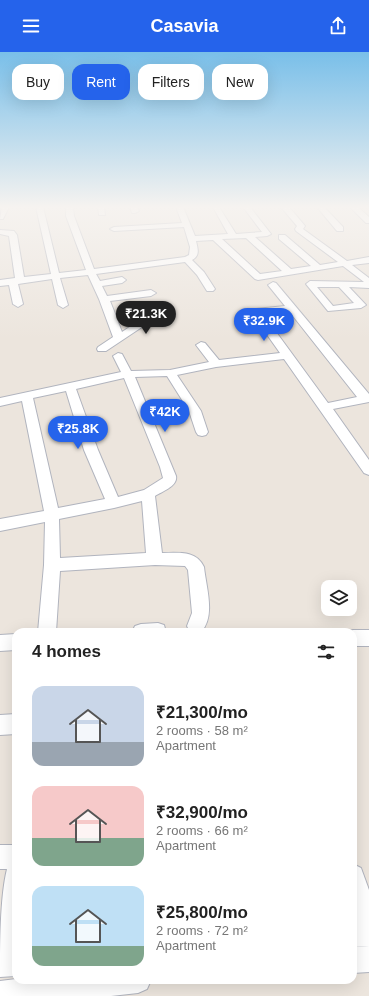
<!DOCTYPE html>
<html lang="en">
<head>
<meta charset="utf-8">
<style>
	:root { --surface:#fff; --page:#f2f2f2; --text:#222; --muted:#767676; --accent:#2563eb }
	body { margin:0; font-family:Helvetica,sans-serif; background:var(--page); color:var(--text); height:100vh; display:flex; flex-direction:column; font-size:15px; white-space:nowrap }
	* { box-sizing:border-box; margin:0 }
	p { font-size:13px; color:var(--muted) }
	.icon { flex:none; width:22px; height:22px; fill:none; stroke:currentColor; stroke-width:2; stroke-linecap:round; stroke-linejoin:round }
	.map { position:relative; flex:1; overflow:hidden }
	.side { position:absolute; left:12px; top:576px; width:345px; height:356px; display:flex; flex-direction:column; background:var(--surface); border-radius:12px; box-shadow:0 4px 16px #0002 }
	.side>* { flex:none }
	.banner { position:absolute; left:12px; top:12px; width:345px; height:36px; display:flex; gap:8px }
	.tools { position:absolute; left:321px; top:528px; display:grid; gap:8px }
	.tools a { display:grid; place-items:center; width:36px; height:36px; border-radius:8px; background:var(--surface); box-shadow:0 4px 16px #0002; font-size:20px }
	.price { position:absolute; translate:-50% -34px; padding:0 9px; border-radius:14px; background:var(--accent); color:#fff; font-size:13px; line-height:26px; filter:drop-shadow(0 1px 2px #0008) }
	.price::after { content:''; position:absolute; left:50%; top:24px; width:12px; height:9px; margin-left:-6px; background:inherit; clip-path:polygon(0 0,100% 0,50% 100%) }
	.price.current { background:#222; color:#fff }
	ul { padding:0; list-style:none }
	li { display:flex; align-items:center; gap:12px; height:100px; padding:0 20px }
	li span { display:grid; place-items:center; flex:none; width:112px; height:80px; border-radius:12px; color:#555 }
	li>.icon { margin-inline-start:auto }
	span .icon { width:48px; height:48px; fill:#fffc; stroke-width:1 }
	li b { font-size:17px }
	h2 { display:flex; justify-content:space-between; align-items:center; height:48px; padding:0 20px; font-size:17px }
	.tag { padding:0 14px; border-radius:12px; background:var(--surface); box-shadow:0 4px 16px #0002; font-size:14px; line-height:36px }
	.tag.current { background:var(--accent); color:#fff }
	header { display:flex; justify-content:space-between; align-items:center; height:52px; padding:0 20px; background:var(--accent); color:#fff; font-size:18px; font-weight:600 }
	.map>svg:first-child { display:block }
</style>
</head>
<body>
<header><svg class="icon" aria-label="menu" viewBox="0 0 24 24"><path d="M4 6h16M4 12h16M4 18h16"/></svg>Casavia<svg class="icon" aria-label="share" viewBox="0 0 24 24"><path d="M12 15V3M7 8l5-5 5 5M5 13v7h14v-7"/></svg></header>
<div class="map">
<svg width="369" height="944" viewBox="0 0 369 944">
	<rect width="100%" height="100%" fill="#ece5dd"/>
	<g fill="none" stroke-linecap="round" stroke-linejoin="round">
		<defs>
			<g id="minor">
				<path d="M2,155h7l-6,12h-3z"/>
				<path d="M36,155h7l16,66 27,-3 -20,-54v-9h7l1,9 20,53 91,-12 4,-2 1,-8 -6,-20 -70,4 -4,-2 4,-2 68,-4 -6,-16h7l12,29 33,-2 -15,-27h6l17,27 26,-2 -19,-25h7l21,27 -4,2 -12,1 36,32 20,-3 -32,-27v-4h6l35,30 18,-3 -42,-31 -1,-2 2,-3 -16,-19h8l16,19 -2,3 44,32 22,-4v6l-17,2 17,13v10l-20,-1 17,18 -5,3 -33,3 -22,-27 4,-3 54,1 -21,-16 -85,14 -3,-1 -42,-39 -17,1c2,8 4,15 -4,19l12,12 11,17 -2,2h-6l-10,-16 -12,-13 -89,12 4,7 22,-4 4,3 -4,3 -20,3 5,10 44,-6 5,3 -5,3 -41,5 6,15c10,-1 37,-8 44,-1l-54,36h-8l-1,-2 1,-2 15,-10 -14,-38 -11,-24 -28,3 8,27 -5,3 -5,-3 -6,-26 -34,5 5,20 -5,3 -5,-3 -4,-19 -9,1v-6l15,-2 -6,-42 -9,-2v-4l14,1 3,4 7,42 27,-3zM246,186l36,33 -22,3 -38,-35zM317,235h22l15,16 -21,3zM143,266l-21,14 -4,-10z"/>
				<path d="M98,155h6l1,8h-6z"/>
				<path d="M130,155h7l2,4 -4,2h-3z"/>
				<path d="M317,155h7l19,20v4h-6z"/>
				<path d="M350,155h8l11,10v6h-3z"/>
				<path d="M273,230l3,1 93,111v8l-36,7 36,51v15l-5,-2 -80,-114 -68,8 -39,8 24,36 7,21 -2,3 -4,1 -4,-1 -2,-3 -7,-21 -22,-35 -32,1 41,99c2,10 -13,15 -21,20l7,57c17,0 34,-3 42,14 2,20 12,49 -3,65h-11l-3,-6 5,-13 -4,-43 -3,-4 -30,-1 -95,6 -4,61h-18l6,-67 1,-43 -45,9v-12l44,-8 -22,-110 -22,5v-8l121,-26 -8,-16 5,-3 4,1 9,17 39,-1 39,-8 -13,-17 5,-3 4,1 14,17 61,-7 -29,-41 5,-3 29,-3 -17,-21zM289,259l68,86 -29,6 -65,-89zM124,326l36,89 3,11 -19,12 -26,7 -20,-47 -22,-61zM66,339l18,59 21,49 -47,9 -25,-110zM142,449l4,52 -86,5 -1,-39 55,-11z"/>
				<path d="M158,571l6,2 2,7h-34l3,-6 6,-2z"/>
				<path d="M353,578h16v16h-16v-14h-6z"/>
				<path d="M16,582v16l-16,1v-16z"/>
				<path d="M16,662v20l-16,1v-20z"/>
				<path d="M0,793h16v131l-16,1c0,-31 0,-80 7,-108h-7z"/>
				<path d="M353,812l8,4 8,22v56l-16,1z"/>
				<path d="M369,894v26l-16,1v-26z"/>
				<path d="M16,927v1h135l-4,9 -9,4 -27,3h-111v-15z"/>
			</g>
		</defs>
		<use href="#minor" stroke="#b1b4be" stroke-width="2"/>
		<use href="#minor" fill="#fff" fill-rule="evenodd"/>
	</g>
	<linearGradient id="sky" x2="0" y2="1"><stop stop-color="#79bfe9"/><stop offset="0.54" stop-color="#f6f3f0"/><stop offset="1" stop-color="#f6f3f0" stop-opacity="0"/></linearGradient>
	<rect width="369" height="287" fill="url(#sky)"/>
</svg>
<div class="tools">
<a><svg class="icon" aria-label="layers" viewBox="0 0 24 24"><path d="M12 4l9 5-9 5-9-5zM3 14l9 5 9-5"/></svg></a>
</div>
<b class="price current" style="left:146px;top:283px">₹21.3K</b>
<b class="price" style="left:264px;top:290px">₹32.9K</b>
<b class="price" style="left:165px;top:381px">₹42K</b>
<b class="price" style="left:78px;top:398px">₹25.8K</b>
<div class="banner">
<a class="tag">Buy</a>
<a class="tag current">Rent</a>
<a class="tag">Filters</a>
<a class="tag">New</a>
</div>
<section class="side">
<h2>4 homes<svg class="icon" aria-label="filters" viewBox="0 0 24 24"><path d="M4 7h16M4 17h16"/><circle cx="9" cy="7" r="2"/><circle cx="15" cy="17" r="2"/></svg></h2>
<ul>
<li><span style="background:linear-gradient(#c9d6e8 70%,#9aa5b1 0)"><svg class="icon" aria-label="home" viewBox="0 0 24 24"><path d="M3 11l9-7 9 7M6 9v11h12V9"/></svg></span><div><b>₹21,300/mo</b><p>2 rooms · 58 m²</p><p>Apartment</p></div></li>
<li><span style="background:linear-gradient(#f6c9c9 65%,#7fa58c 0)"><svg class="icon" aria-label="home" viewBox="0 0 24 24"><path d="M3 11l9-7 9 7M6 9v11h12V9"/></svg></span><div><b>₹32,900/mo</b><p>2 rooms · 66 m²</p><p>Apartment</p></div></li>
<li><span style="background:linear-gradient(#bfe0f5 75%,#7fa58c 0)"><svg class="icon" aria-label="home" viewBox="0 0 24 24"><path d="M3 11l9-7 9 7M6 9v11h12V9"/></svg></span><div><b>₹25,800/mo</b><p>2 rooms · 72 m²</p><p>Apartment</p></div></li>
</ul>
</section>
</div>
</body>
</html>
